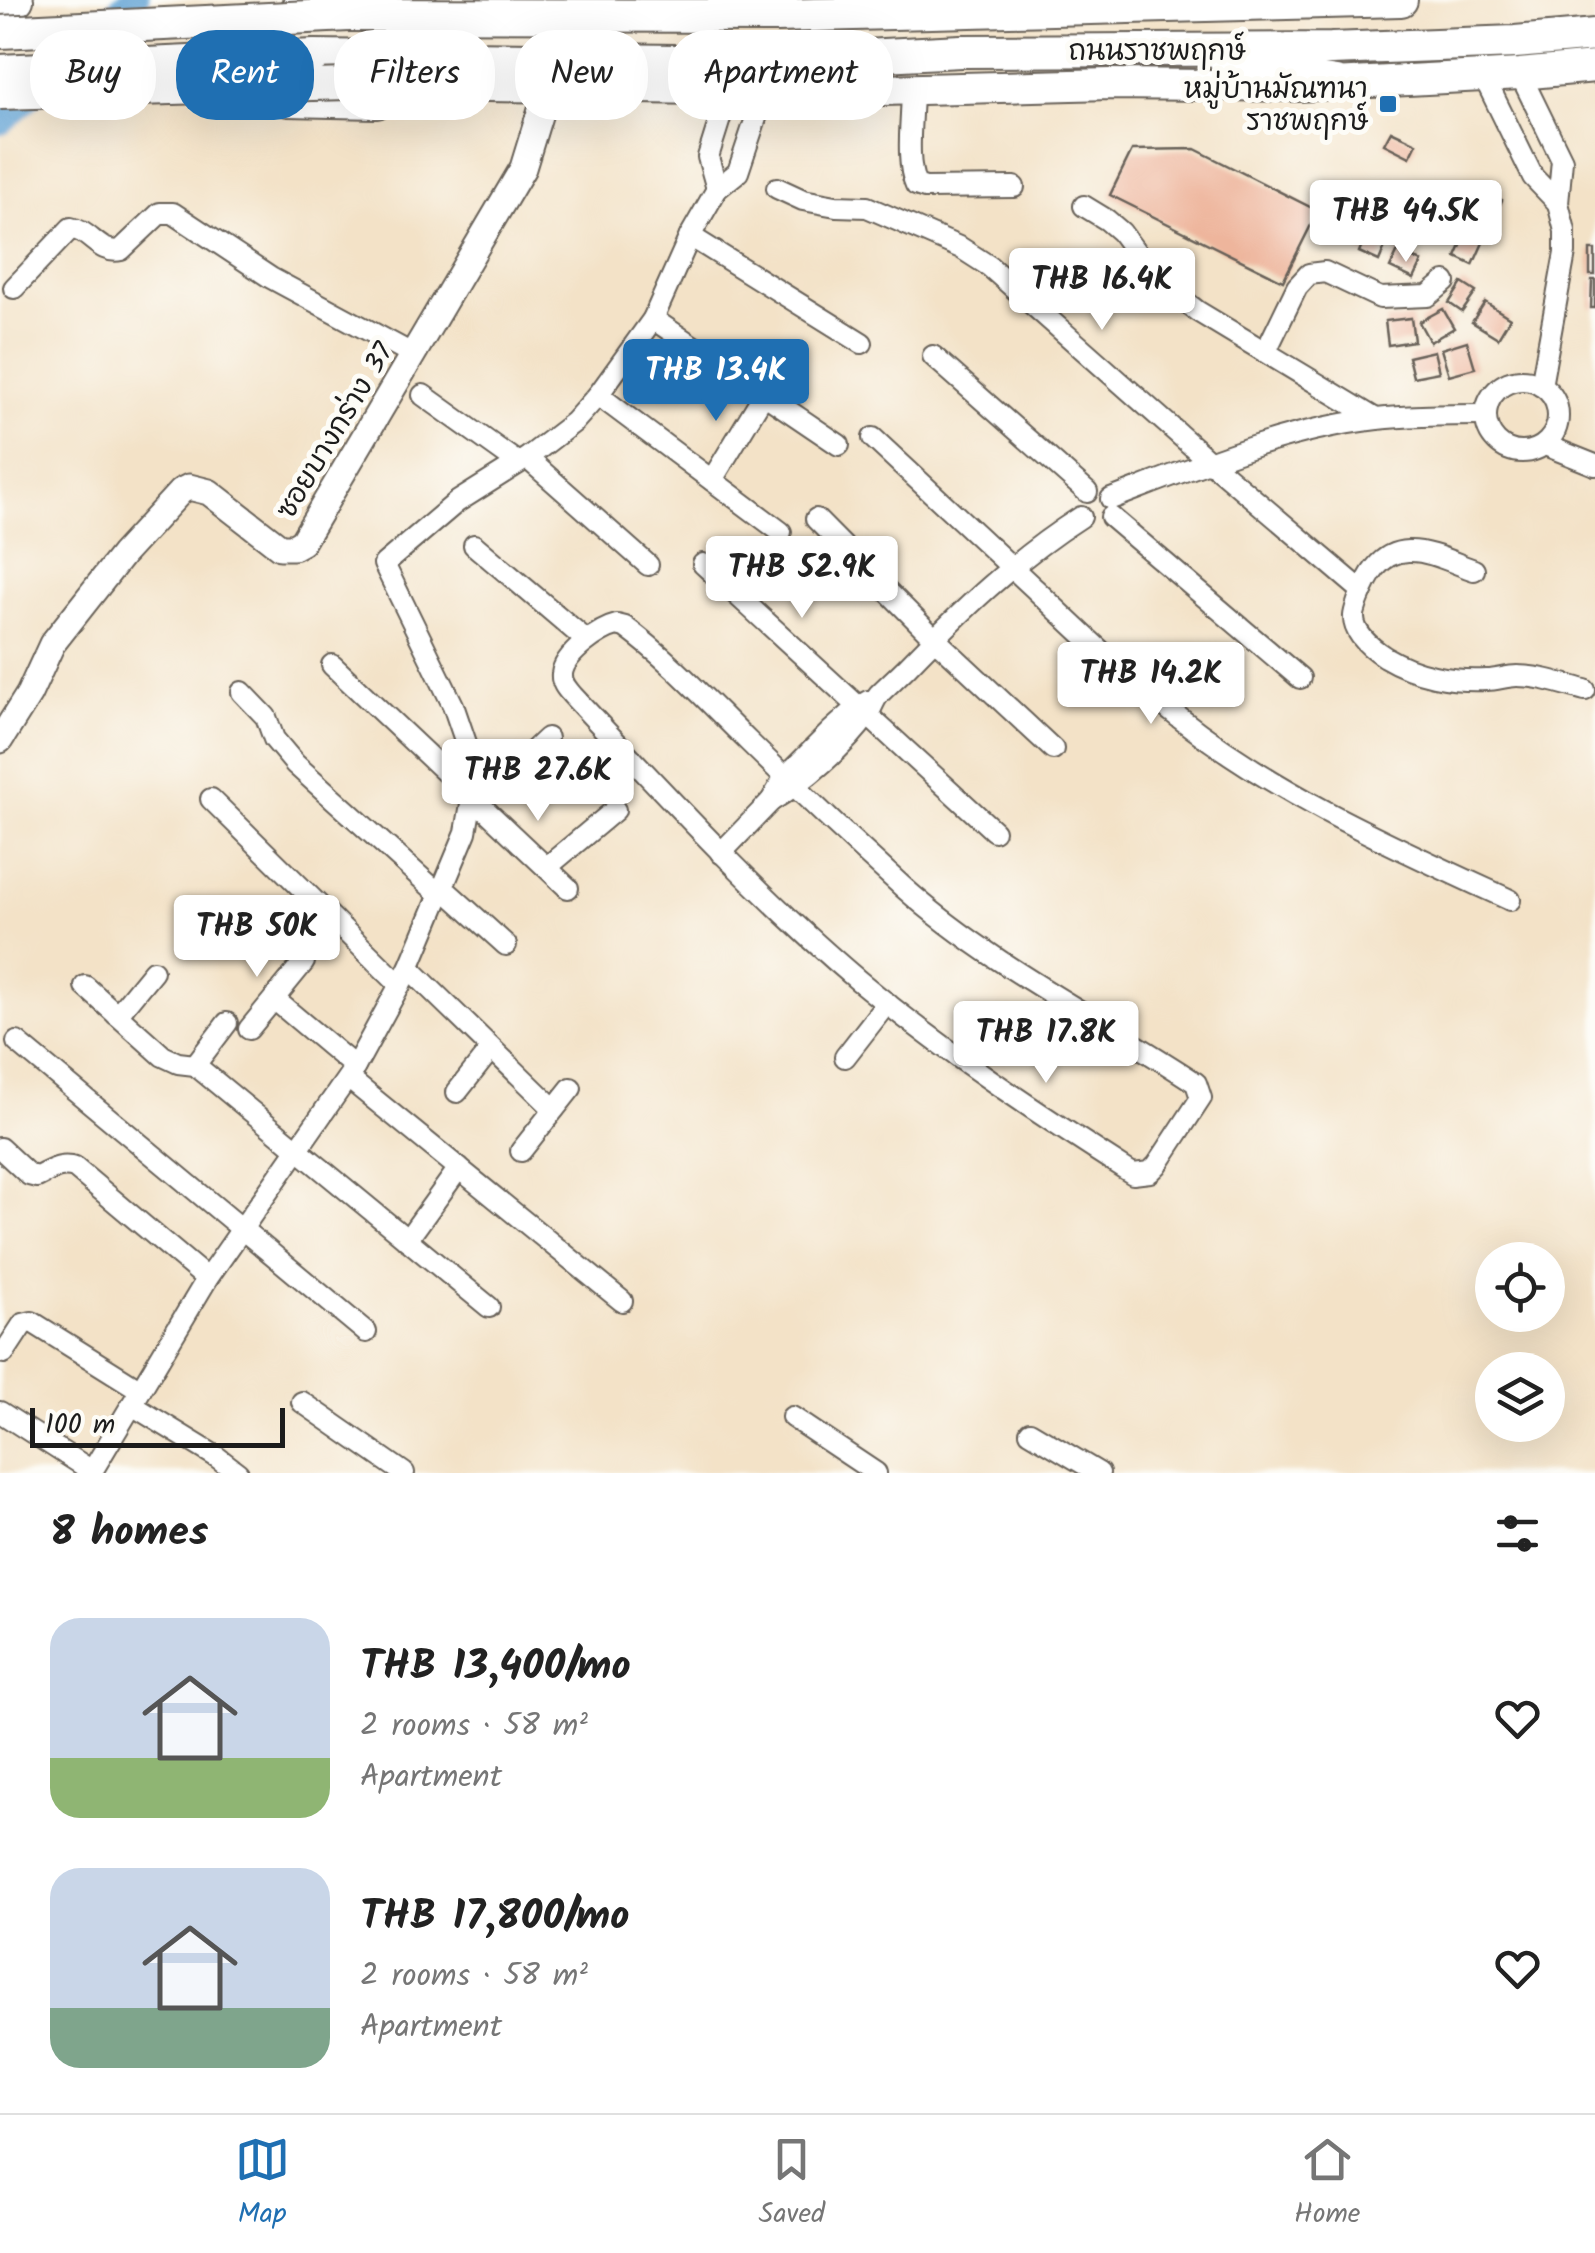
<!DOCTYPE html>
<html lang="en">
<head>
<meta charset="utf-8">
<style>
	:root { --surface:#fff; --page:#f2f2f2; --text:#222; --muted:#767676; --line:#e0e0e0; --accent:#1f6fb2 }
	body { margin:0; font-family:Kalam,"Playpen Sans Thai",sans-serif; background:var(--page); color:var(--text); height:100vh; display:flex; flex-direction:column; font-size:38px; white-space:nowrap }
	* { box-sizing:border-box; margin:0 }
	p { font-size:32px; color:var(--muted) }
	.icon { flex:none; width:55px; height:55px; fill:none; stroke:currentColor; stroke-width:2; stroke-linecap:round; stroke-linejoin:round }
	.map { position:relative; height:1473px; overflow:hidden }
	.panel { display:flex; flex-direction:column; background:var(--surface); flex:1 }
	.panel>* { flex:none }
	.guide { position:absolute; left:30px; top:30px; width:1000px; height:90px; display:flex; gap:20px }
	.buttons { position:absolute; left:1475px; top:1242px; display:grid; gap:20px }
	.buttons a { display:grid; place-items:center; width:90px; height:90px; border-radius:50%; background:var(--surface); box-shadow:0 10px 40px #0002; font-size:50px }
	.scale { position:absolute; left:30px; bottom:25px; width:255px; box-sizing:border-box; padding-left:10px; border:5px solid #1c1c1c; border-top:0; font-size:28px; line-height:35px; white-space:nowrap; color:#1c1c1c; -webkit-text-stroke:8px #fdfcf7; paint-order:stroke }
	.price { position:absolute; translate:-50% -85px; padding:0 22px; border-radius:10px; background:#fff; color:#222; font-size:32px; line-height:65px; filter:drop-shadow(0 2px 5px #0008) }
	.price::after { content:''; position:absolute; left:50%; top:60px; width:30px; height:22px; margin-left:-15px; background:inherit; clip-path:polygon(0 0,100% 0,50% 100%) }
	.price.on { background:var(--accent); color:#fff }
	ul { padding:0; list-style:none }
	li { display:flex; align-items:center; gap:30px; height:250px; padding:0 50px }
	li span { display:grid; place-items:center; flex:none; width:280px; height:200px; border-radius:30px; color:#555 }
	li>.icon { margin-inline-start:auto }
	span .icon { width:120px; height:120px; fill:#fffc; stroke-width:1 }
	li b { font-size:42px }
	h2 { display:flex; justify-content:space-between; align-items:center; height:120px; padding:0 50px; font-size:42px }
	.tag { padding:0 35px; border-radius:40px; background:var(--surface); box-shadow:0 10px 40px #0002; font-size:35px; line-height:90px }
	.tag.on { background:var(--accent); color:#fff }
	.tab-bar { display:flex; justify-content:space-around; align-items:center; height:140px; border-top:2px solid var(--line); background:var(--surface); font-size:28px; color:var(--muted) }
	.tab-bar a { display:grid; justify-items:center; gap:5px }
	.tab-bar .on { color:var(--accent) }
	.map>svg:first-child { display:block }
</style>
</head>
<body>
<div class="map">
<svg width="1595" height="1473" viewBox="0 0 1595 1473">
	<rect width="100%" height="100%" fill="#fdfcf7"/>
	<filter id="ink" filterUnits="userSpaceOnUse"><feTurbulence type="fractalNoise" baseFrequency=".01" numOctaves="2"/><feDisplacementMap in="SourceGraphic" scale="20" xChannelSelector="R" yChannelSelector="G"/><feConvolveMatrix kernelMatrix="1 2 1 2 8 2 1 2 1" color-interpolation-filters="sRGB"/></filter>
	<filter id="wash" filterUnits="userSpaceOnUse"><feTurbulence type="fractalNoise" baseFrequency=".0048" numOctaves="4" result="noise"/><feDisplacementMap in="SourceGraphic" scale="40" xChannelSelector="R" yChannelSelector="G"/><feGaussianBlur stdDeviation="2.25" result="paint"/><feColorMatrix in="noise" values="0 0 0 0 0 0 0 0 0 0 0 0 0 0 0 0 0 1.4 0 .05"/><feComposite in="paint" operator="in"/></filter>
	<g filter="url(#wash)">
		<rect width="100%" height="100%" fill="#f3e2c7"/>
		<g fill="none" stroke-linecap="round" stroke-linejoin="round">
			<path stroke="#61a2d4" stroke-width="30" d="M0,120l134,-120"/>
		</g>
		<g id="blocks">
			<g fill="#eeb59c">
				<path d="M1391,131l26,12 -7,14 -26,-13z"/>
				<path d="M1195,149l123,62 -35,70 -173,-86 22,-45z"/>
				<path d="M1485,192l17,8 -29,65 -17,-8 15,-34 -14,-6 6,-13 14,6z"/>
				<path d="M1366,235l20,9 -7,17 -20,-9z"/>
				<rect x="1590" y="250" width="5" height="25"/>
				<path d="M1398,251l24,11 -8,17 -24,-11z"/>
				<path d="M1592,280h3v28h-4z"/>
				<path d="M1462,283l14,9 -14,20 -13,-9z"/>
				<path d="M1485,302l25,16 -12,20 -26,-16z"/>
				<path d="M1443,309l11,19 -24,14 -11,-20z"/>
				<path d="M1411,318l3,23 -26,4 -3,-24z"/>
				<path d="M1467,341l8,27 -26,7 -8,-26z"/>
				<path d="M1434,351l5,21 -26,5 -5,-20z"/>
			</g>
		</g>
	</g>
	<g filter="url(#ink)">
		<use href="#blocks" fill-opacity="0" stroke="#676158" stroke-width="2.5"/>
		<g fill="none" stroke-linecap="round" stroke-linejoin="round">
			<defs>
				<g id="minor">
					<path d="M1520,74l42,86 -4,43 7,28v22l-24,133"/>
					<path d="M1483,75l50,102 25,26"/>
					<path d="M912,89c0,28 -7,72 4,96l9,3 89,-1"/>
					<path d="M777,188l26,12 33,6 31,1 94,41 28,18 220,195 153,130"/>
					<path d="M717,189l-9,-32 16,-51"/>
					<path d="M1084,206l23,14 14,12 33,45 43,34 179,108"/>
					<path d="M690,236l172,107"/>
					<path d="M14,288l57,-60c20,3 28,27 50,22l39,-37h13l98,65 143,77"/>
					<path d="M653,319l186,126"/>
					<path d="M1266,351l31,-64 12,-13 16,-2 55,26 48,-2 17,-14"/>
					<path d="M933,356l154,136"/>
					<circle cx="1522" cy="416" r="36"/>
					<path d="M423,395l95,68"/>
					<path d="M598,395l183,137"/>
					<path d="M873,438c54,51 108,101 162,151 46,44 92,88 142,127 100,79 218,131 333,184"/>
					<path d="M1545,445l50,20"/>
					<path d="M527,458l121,107"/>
					<path d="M712,480l52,-86"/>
					<path d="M1111,499c86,-33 175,-70 266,-80 36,-4 73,-4 109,-4"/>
					<path d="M1111,517l189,161"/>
					<path d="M816,519l118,119 119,111"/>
					<path d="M474,545l112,95"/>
					<path d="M703,564l291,267"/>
					<path d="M1474,570c-20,-7 -45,-20 -66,-19 -29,1 -41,27 -50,50 -1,3 -4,12 -4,15 -1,17 17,32 31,41 30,18 67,25 102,23 10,0 20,-4 30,-4 23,0 46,8 68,14"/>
					<path d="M617,625l8,2c45,33 83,75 123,114 51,50 103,99 156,147 88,78 195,131 292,195l5,15 -44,67 -7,7 -17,2c-94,-60 -188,-122 -274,-193 -103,-87 -194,-187 -286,-285 -6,-7 -12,-13 -11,-22 2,-20 38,-45 55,-49z"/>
					<path d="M332,665l236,223"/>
					<path d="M242,692l24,25 8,22 21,25 144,130"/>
					<path d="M474,787c32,-5 50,-28 73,-49"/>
					<path d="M211,799l189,186"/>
					<path d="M771,801c32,-18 76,-56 97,-87 4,-6 6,-14 11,-20 9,-9 19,-18 28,-27 53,-55 108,-108 174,-150"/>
					<path d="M721,853l50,-52 14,-24 46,-46 27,-24 10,-6"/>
					<path d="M547,867l68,-57"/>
					<path d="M443,888l63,57"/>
					<path d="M409,968l145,141"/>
					<path d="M85,986l78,70 15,7 17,2 294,242"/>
					<path d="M274,999l81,68"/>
					<path d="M117,1015l36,-44"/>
					<path d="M249,1029l55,-67"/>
					<path d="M17,1042l349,290"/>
					<path d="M845,1057l42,-54"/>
					<path d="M195,1065l32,-42"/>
					<path d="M348,1078l274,223"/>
					<path d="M457,1092l34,-43"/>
					<path d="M0,1148l29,27 8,2c13,-6 23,-14 38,-9l132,111"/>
					<path d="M521,1151l50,-63"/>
					<path d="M407,1240l52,-72"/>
					<path d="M4,1353l19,-29 9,-2 107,67"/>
					<path d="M302,1402l102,71"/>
					<path d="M132,1405l85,52 21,16"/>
					<path d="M0,1412l92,59"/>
					<path d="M792,1417l84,56"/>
					<path d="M1030,1432l69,41"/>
					<path d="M91,1473l116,-194 148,-212 54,-99 57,-136 8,-45 -7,-41 -14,-41 -69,-141 73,-62 70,-44 47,-36 24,-27 55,-76 37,-83 27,-47 21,-17 22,-66"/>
				</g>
				<path id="tertiary" d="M0,740l29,-46 23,-50 71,-90 58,-63 8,-4 20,5 71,55h13l9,-5 221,-374 19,-62"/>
				<g id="secondary">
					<path d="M303,0l-15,18 -22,34 -5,17 3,13 10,12 14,7 89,2"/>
					<path d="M0,1l18,-1"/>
					<path d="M348,84l496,7 266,-7 186,2 224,-12 75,-7"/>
				</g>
				<g id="primary">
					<path d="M349,15l427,1 625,-16"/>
					<path d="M314,56l434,6 213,-11 370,-2 184,-7 80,-7"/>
					<path d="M1227,66l109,17"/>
				</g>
			</defs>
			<use href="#minor" stroke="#676158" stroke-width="24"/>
			<use href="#tertiary" stroke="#676158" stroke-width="29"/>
			<use href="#secondary" stroke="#676158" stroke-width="34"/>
			<use href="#primary" stroke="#676158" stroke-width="36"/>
			<use href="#minor" stroke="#fff" stroke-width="20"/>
			<use href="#tertiary" stroke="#fff" stroke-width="25"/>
			<use href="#secondary" stroke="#fff" stroke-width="30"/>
			<use href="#primary" stroke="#fff" stroke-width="32"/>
			<defs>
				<path id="secondary-bridge" d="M0,94l348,-10"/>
				<g id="primary-bridge">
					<path d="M0,32l349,-17"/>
					<path d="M0,71l314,-15"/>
				</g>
			</defs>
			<use href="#secondary-bridge" stroke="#676158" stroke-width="34" stroke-linecap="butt"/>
			<use href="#primary-bridge" stroke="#676158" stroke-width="36" stroke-linecap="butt"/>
			<use href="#secondary-bridge" stroke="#fff" stroke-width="30"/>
			<use href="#primary-bridge" stroke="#fff" stroke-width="32"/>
		</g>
	</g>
	<rect fill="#1f6fb2" stroke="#fdfcf7" stroke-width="4" x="1378" y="94" width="20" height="20" rx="5"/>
	<g text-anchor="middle" stroke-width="10" stroke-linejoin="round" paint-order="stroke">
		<g font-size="28" fill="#1c1c1c" stroke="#fdfcf7">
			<text x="1157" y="60">ถนนราชพฤกษ์</text>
			<text transform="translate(334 430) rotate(-59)" y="10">ซอยบางกร่าง 37</text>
		</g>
		<g font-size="28" fill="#1c1c1c" stroke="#fdfcf7" text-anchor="end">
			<text x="1368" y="98">หมู่บ้านมัณฑนา<tspan x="1368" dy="32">ราชพฤกษ์</tspan></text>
		</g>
	</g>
</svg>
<div class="buttons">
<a><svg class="icon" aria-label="locate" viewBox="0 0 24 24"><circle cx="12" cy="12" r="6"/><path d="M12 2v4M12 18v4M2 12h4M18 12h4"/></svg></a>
<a><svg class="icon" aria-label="layers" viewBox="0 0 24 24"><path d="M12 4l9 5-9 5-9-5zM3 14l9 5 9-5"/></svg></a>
</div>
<div class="scale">100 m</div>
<b class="price" style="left:1406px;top:265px">THB 44.5K</b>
<b class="price" style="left:1102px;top:333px">THB 16.4K</b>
<b class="price on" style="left:716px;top:424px">THB 13.4K</b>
<b class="price" style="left:802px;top:621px">THB 52.9K</b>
<b class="price" style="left:1151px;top:727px">THB 14.2K</b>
<b class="price" style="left:538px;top:824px">THB 27.6K</b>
<b class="price" style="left:257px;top:980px">THB 50K</b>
<b class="price" style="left:1046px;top:1086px">THB 17.8K</b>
<div class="guide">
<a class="tag">Buy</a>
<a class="tag on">Rent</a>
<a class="tag">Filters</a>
<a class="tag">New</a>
<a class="tag">Apartment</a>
</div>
</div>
<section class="panel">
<h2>8 homes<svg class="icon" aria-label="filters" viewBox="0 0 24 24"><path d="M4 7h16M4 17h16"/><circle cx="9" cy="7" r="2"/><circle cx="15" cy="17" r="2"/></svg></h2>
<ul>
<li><span style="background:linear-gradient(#c9d6e8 70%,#8fb573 0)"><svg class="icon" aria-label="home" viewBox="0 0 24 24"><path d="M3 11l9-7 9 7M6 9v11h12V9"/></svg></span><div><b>THB 13,400/mo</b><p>2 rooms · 58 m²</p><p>Apartment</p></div><svg class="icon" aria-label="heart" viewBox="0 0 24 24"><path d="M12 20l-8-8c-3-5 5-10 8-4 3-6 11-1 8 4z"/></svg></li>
<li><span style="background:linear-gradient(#c9d6e8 70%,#7fa58c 0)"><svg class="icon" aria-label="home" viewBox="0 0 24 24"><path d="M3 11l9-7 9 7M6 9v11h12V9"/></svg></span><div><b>THB 17,800/mo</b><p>2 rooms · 58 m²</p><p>Apartment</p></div><svg class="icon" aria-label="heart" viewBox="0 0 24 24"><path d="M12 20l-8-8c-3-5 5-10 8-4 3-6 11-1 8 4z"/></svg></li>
</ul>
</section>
<nav class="tab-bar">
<a class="on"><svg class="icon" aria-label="map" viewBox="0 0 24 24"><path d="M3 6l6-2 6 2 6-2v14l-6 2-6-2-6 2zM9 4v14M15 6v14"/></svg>Map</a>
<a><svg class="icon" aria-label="saved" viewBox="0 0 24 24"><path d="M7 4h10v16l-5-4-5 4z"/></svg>Saved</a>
<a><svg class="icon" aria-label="home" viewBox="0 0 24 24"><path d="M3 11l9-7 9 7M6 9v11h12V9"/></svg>Home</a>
</nav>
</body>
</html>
